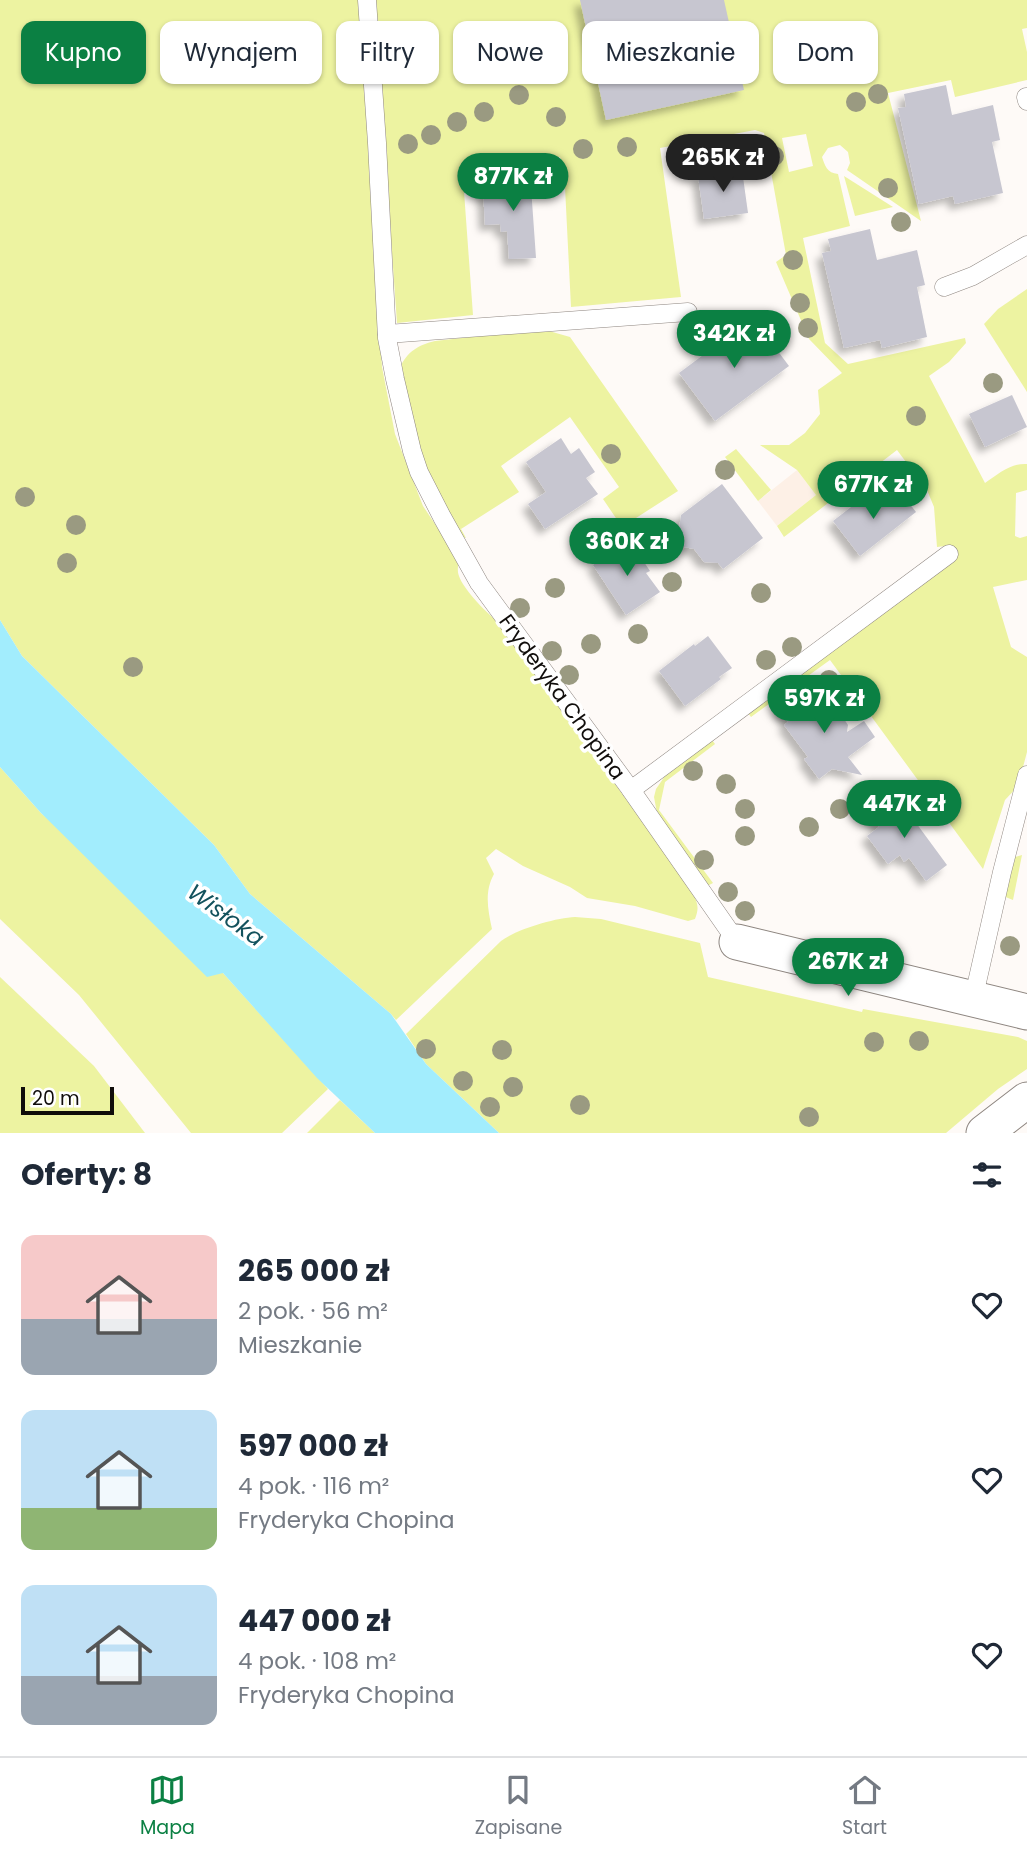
<!DOCTYPE html>
<html lang="pl">
<head>
<meta charset="utf-8">
<style>
	:root { --surface:#fff; --page:#f6f6f7; --text:#1f2937; --muted:#747a83; --line:#e0e1e3; --accent:#0b8043 }
	body { margin:0; font-family:Poppins,sans-serif; background:var(--page); color:var(--text); height:100vh; display:flex; flex-direction:column; font-size:26px; white-space:nowrap }
	* { box-sizing:border-box; margin:0 }
	p { font-size:23px; color:var(--muted) }
	.icon { flex:none; width:38px; height:38px; fill:none; stroke:currentColor; stroke-width:2; stroke-linecap:round; stroke-linejoin:round }
	.map { position:relative; height:1133px; overflow:hidden }
	.drawer { display:flex; flex-direction:column; background:var(--surface); flex:1 }
	.drawer>* { flex:none }
	.top-card { position:absolute; left:21px; top:21px; width:985px; height:63px; display:flex; gap:14px }
	.scale { position:absolute; left:21px; bottom:18px; width:93px; box-sizing:border-box; padding-left:7px; border:4px solid #100d0b; border-top:0; font-size:19px; line-height:24px; white-space:nowrap; color:#100d0b; -webkit-text-stroke:5px #fff; paint-order:stroke }
	.price { position:absolute; translate:-50% -60px; padding:0 16px; border-radius:24px; background:var(--accent); color:#fff; font-size:23px; line-height:46px; filter:drop-shadow(0 2px 4px #0008) }
	.price::after { content:''; position:absolute; left:50%; top:42px; width:21px; height:16px; margin-left:-10px; background:inherit; clip-path:polygon(0 0,100% 0,50% 100%) }
	.price.current { background:#222; color:#fff }
	ul { padding:0; list-style:none }
	li { display:flex; align-items:center; gap:21px; height:175px; padding:0 21px }
	li span { display:grid; place-items:center; flex:none; width:196px; height:140px; border-radius:14px; color:#555 }
	li>.icon { margin-inline-start:auto }
	span .icon { width:84px; height:84px; fill:#fffc; stroke-width:1 }
	li b { font-size:30px }
	h2 { display:flex; justify-content:space-between; align-items:center; height:84px; padding:0 21px; font-size:30px }
	.tag { padding:0 24px; border-radius:14px; background:var(--surface); box-shadow:0 2px 5px #0004; font-size:24px; line-height:63px }
	.tag.current { background:var(--accent); color:#fff }
	.tabs { display:flex; justify-content:space-around; align-items:center; height:98px; border-top:2px solid var(--line); background:var(--surface); font-size:19px; color:var(--muted) }
	.tabs a { display:grid; justify-items:center; gap:4px }
	.tabs .current { color:var(--accent) }
	.map>svg:first-child { display:block }
</style>
</head>
<body>
<div class="map">
<svg width="1027" height="1133" viewBox="0 0 1027 1133">
	<defs>
		<filter id="shadow"><feDropShadow dx="-6" dy="6" stdDeviation="3.5" flood-color="#0004"/></filter>
	</defs>
	<rect width="100%" height="100%" fill="#fefaf7"/>
	<path fill="#fdf0e6" d="M797,470l19,25 -39,31 -19,-25z"/>
	<g fill="#edf3a1" fill-rule="evenodd">
		<path d="M0,0h360l22,367 13,67 28,72 36,54c-1,5 -2,11 0,16 4,13 30,40 41,47l191,267c6,11 9,17 4,29l-7,2 -53,-15 -48,-8 -17,-11 -47,-21 -27,-17 -10,9 8,16c-10,18 -6,36 -2,55l-96,91 -5,-6 -141,-120 -36,-49 -192,-189 -22,-36z"/>
		<path d="M374,0h653v28l-5,1 5,23v28l-72,17 -4,-17 -63,13 33,128 -74,-51 3,-7 -2,-11 -8,-7 -12,3 -6,9c3,9 5,16 16,17l12,52 -47,12 22,105 23,21 117,-26 1,5 -17,19 -20,14 56,107c14,-9 25,-20 42,-19v26l-11,3 -1,43 5,2 7,-2v44l-34,7 18,60 16,10v95l-9,34 -13,14 -22,69 -153,-209 -79,57 -3,-4 203,-165 -6,-2 -8,1 -3,-40 -7,-17 -30,-40 -113,87 -7,-11 39,-31 -19,-25 -37,-25h29l16,-12 15,-19 -2,-24 24,-17 -33,-34 -33,-77 10,-7 -22,-122 -9,-3 -95,18 21,149 -110,10 -7,-140 -4,-10 -98,7 11,151 -76,8zM806,134l7,32 -24,6 -7,-34z"/>
		<path d="M844,176l49,31 -38,9z"/>
		<path d="M1027,289v103l-43,-68 14,-15z"/>
		<path d="M542,329l28,8 108,154 -56,36 -19,-28 16,-12 -49,-70 -69,49 18,26 -58,37 5,9 -6,-2 -36,-68 -24,-100c7,-17 19,-23 35,-27z"/>
		<path d="M736,449l35,41 -13,11 -33,-44z"/>
		<path d="M712,740l3,4 -50,38 -6,28 54,73 -6,3 -50,-73 -3,-16 2,-8 9,-13z"/>
		<path d="M0,767l41,46 182,160 105,116 -46,44h-91l-112,-138 -79,-76z"/>
		<path d="M1022,855l-9,45 -10,-4 12,-39z"/>
		<path d="M575,917l26,2 99,24 8,34 154,35 1,-3 155,28 9,4v28l-29,20 -52,44h-447l-73,-69 -20,-30 95,-93c16,-12 54,-23 74,-24z"/>
		<path d="M0,977l94,89 51,67h-145z"/>
		<path d="M340,1100l35,33h-68z"/>
	</g>
	<path fill="#a2edfd" d="M0,620l22,36 192,189 36,49 141,120 35,50 73,69h-124l-58,-55 -94,-105 -16,4 -166,-164 -41,-46z"/>
	<g fill="#c7c6d0" filter="url(#shadow)">
		<path d="M580,0h144l20,90 -138,30z"/>
		<path d="M946,85l6,30 41,-10 7,35 -8,2 11,51 -48,11 -2,-8 -34,8 -21,-96 8,-1 -2,-13z"/>
		<path d="M742,170l6,43 -44,6 -6,-43z"/>
		<path d="M530,173l6,85 -27,1 -2,-28 -6,1 -1,-8 -15,1 -2,-35 15,-2 -1,-13z"/>
		<path d="M870,229l7,31 40,-10 8,35 -8,2 10,50 -45,11 -2,-8 -36,8 -22,-95 9,-2 -3,-12z"/>
		<path d="M753,318l36,48 -74,55 -36,-48z"/>
		<path d="M1012,395l15,32 -42,20 -16,-33z"/>
		<path d="M561,438l10,16 8,-6 16,24 -9,6 12,16 -53,35 -17,-25 18,-12 -20,-30z"/>
		<path d="M722,484l41,54 -40,31 -5,-6 -14,-1 -10,-13 -10,-2 1,-10 -6,-8 2,-14z"/>
		<path d="M899,490l17,22 -56,44 -27,-35 35,-27 10,12z"/>
		<path d="M630,541l20,30 -4,2 14,19 -34,23 -33,-50z"/>
		<path d="M708,636l24,32 -13,9 2,2 -36,27 -26,-35 35,-27 1,2z"/>
		<path d="M806,689l9,14 4,-3 11,15 12,1 6,9 -1,7 17,-11 11,16 -27,20 14,18 -30,-6 -13,10 -15,-20 4,-2 -24,-32 4,-3 -10,-13z"/>
		<path d="M897,797l50,68 -21,16 -17,-23 -5,4 -4,-7 -12,9 -21,-28 12,-9 -8,-11z"/>
	</g>
	<g fill="none" stroke-linecap="round" stroke-linejoin="round">
		<defs>
			<g id="lane">
				<path d="M367,0l10,143 10,195 8,41 17,72 7,21 23,45 37,66 152,207 106,152"/>
				<path d="M1026,97l1,4"/>
				<path d="M944,287l29,-11 54,-31"/>
				<path d="M387,334l301,-22"/>
				<path d="M631,790l318,-236"/>
				<path d="M973,1000l29,-128 25,-97"/>
			</g>
			<g id="street">
				<path d="M737,942l290,70"/>
				<path d="M984,1133l43,-33"/>
			</g>
		</defs>
		<use href="#lane" stroke="#8e8680" stroke-width="19"/>
		<use href="#street" stroke="#8e8680" stroke-width="37"/>
		<use href="#lane" stroke="#fff" stroke-width="18"/>
		<use href="#street" stroke="#fff" stroke-width="35"/>
	</g>
	<g fill="#9a9a81">
		<circle cx="878" cy="94" r="10"/>
		<circle cx="519" cy="95" r="10"/>
		<circle cx="856" cy="102" r="10"/>
		<circle cx="484" cy="112" r="10"/>
		<circle cx="556" cy="117" r="10"/>
		<circle cx="457" cy="122" r="10"/>
		<circle cx="431" cy="135" r="10"/>
		<circle cx="408" cy="144" r="10"/>
		<circle cx="627" cy="147" r="10"/>
		<circle cx="583" cy="149" r="10"/>
		<circle cx="774" cy="156" r="10"/>
		<circle cx="888" cy="188" r="10"/>
		<circle cx="901" cy="222" r="10"/>
		<circle cx="793" cy="260" r="10"/>
		<circle cx="800" cy="303" r="10"/>
		<circle cx="808" cy="328" r="10"/>
		<circle cx="993" cy="383" r="10"/>
		<circle cx="916" cy="416" r="10"/>
		<circle cx="611" cy="454" r="10"/>
		<circle cx="725" cy="470" r="10"/>
		<circle cx="25" cy="497" r="10"/>
		<circle cx="76" cy="525" r="10"/>
		<circle cx="67" cy="563" r="10"/>
		<circle cx="672" cy="582" r="10"/>
		<circle cx="555" cy="588" r="10"/>
		<circle cx="761" cy="593" r="10"/>
		<circle cx="520" cy="608" r="10"/>
		<circle cx="638" cy="634" r="10"/>
		<circle cx="591" cy="644" r="10"/>
		<circle cx="792" cy="647" r="10"/>
		<circle cx="552" cy="651" r="10"/>
		<circle cx="766" cy="660" r="10"/>
		<circle cx="133" cy="667" r="10"/>
		<circle cx="569" cy="675" r="10"/>
		<circle cx="829" cy="680" r="10"/>
		<circle cx="693" cy="771" r="10"/>
		<circle cx="726" cy="784" r="10"/>
		<circle cx="745" cy="809" r="10"/>
		<circle cx="840" cy="809" r="10"/>
		<circle cx="809" cy="827" r="10"/>
		<circle cx="745" cy="836" r="10"/>
		<circle cx="704" cy="860" r="10"/>
		<circle cx="728" cy="892" r="10"/>
		<circle cx="745" cy="911" r="10"/>
		<circle cx="1010" cy="946" r="10"/>
		<circle cx="919" cy="1041" r="10"/>
		<circle cx="874" cy="1042" r="10"/>
		<circle cx="426" cy="1049" r="10"/>
		<circle cx="502" cy="1050" r="10"/>
		<circle cx="463" cy="1081" r="10"/>
		<circle cx="513" cy="1087" r="10"/>
		<circle cx="580" cy="1105" r="10"/>
		<circle cx="490" cy="1107" r="10"/>
		<circle cx="809" cy="1117" r="10"/>
	</g>
	<g text-anchor="middle" stroke-width="7" stroke-linejoin="round" paint-order="stroke">
		<g font-size="21" fill="#100d0b" stroke="#fff">
			<text transform="translate(562 697) rotate(54)" y="7">Fryderyka Chopina</text>
		</g>
		<g font-size="23" font-style="italic" fill="#13525d" stroke="#fff">
			<text transform="translate(226 915) rotate(36)" y="8">Wisłoka</text>
		</g>
	</g>
</svg>
<div class="scale">20 m</div>
<b class="price current" style="left:723px;top:194px">265K zł</b>
<b class="price" style="left:513px;top:213px">877K zł</b>
<b class="price" style="left:734px;top:370px">342K zł</b>
<b class="price" style="left:873px;top:521px">677K zł</b>
<b class="price" style="left:627px;top:578px">360K zł</b>
<b class="price" style="left:824px;top:735px">597K zł</b>
<b class="price" style="left:904px;top:840px">447K zł</b>
<b class="price" style="left:848px;top:998px">267K zł</b>
<div class="top-card">
<a class="tag current">Kupno</a>
<a class="tag">Wynajem</a>
<a class="tag">Filtry</a>
<a class="tag">Nowe</a>
<a class="tag">Mieszkanie</a>
<a class="tag">Dom</a>
</div>
</div>
<section class="drawer">
<h2>Oferty: 8<svg class="icon" aria-label="filters" viewBox="0 0 24 24"><path d="M4 7h16M4 17h16"/><circle cx="9" cy="7" r="2"/><circle cx="15" cy="17" r="2"/></svg></h2>
<ul>
<li><span style="background:linear-gradient(#f6c9c9 60%,#9aa5b1 0)"><svg class="icon" aria-label="home" viewBox="0 0 24 24"><path d="M3 11l9-7 9 7M6 9v11h12V9"/></svg></span><div><b>265 000 zł</b><p>2 pok. · 56 m²</p><p>Mieszkanie</p></div><svg class="icon" aria-label="heart" viewBox="0 0 24 24"><path d="M12 20l-8-8c-3-5 5-10 8-4 3-6 11-1 8 4z"/></svg></li>
<li><span style="background:linear-gradient(#bfe0f5 70%,#8fb573 0)"><svg class="icon" aria-label="home" viewBox="0 0 24 24"><path d="M3 11l9-7 9 7M6 9v11h12V9"/></svg></span><div><b>597 000 zł</b><p>4 pok. · 116 m²</p><p>Fryderyka Chopina</p></div><svg class="icon" aria-label="heart" viewBox="0 0 24 24"><path d="M12 20l-8-8c-3-5 5-10 8-4 3-6 11-1 8 4z"/></svg></li>
<li><span style="background:linear-gradient(#bfe0f5 65%,#9aa5b1 0)"><svg class="icon" aria-label="home" viewBox="0 0 24 24"><path d="M3 11l9-7 9 7M6 9v11h12V9"/></svg></span><div><b>447 000 zł</b><p>4 pok. · 108 m²</p><p>Fryderyka Chopina</p></div><svg class="icon" aria-label="heart" viewBox="0 0 24 24"><path d="M12 20l-8-8c-3-5 5-10 8-4 3-6 11-1 8 4z"/></svg></li>
</ul>
</section>
<nav class="tabs">
<a class="current"><svg class="icon" aria-label="map" viewBox="0 0 24 24"><path d="M3 6l6-2 6 2 6-2v14l-6 2-6-2-6 2zM9 4v14M15 6v14"/></svg>Mapa</a>
<a><svg class="icon" aria-label="saved" viewBox="0 0 24 24"><path d="M7 4h10v16l-5-4-5 4z"/></svg>Zapisane</a>
<a><svg class="icon" aria-label="home" viewBox="0 0 24 24"><path d="M3 11l9-7 9 7M6 9v11h12V9"/></svg>Start</a>
</nav>
</body>
</html>
